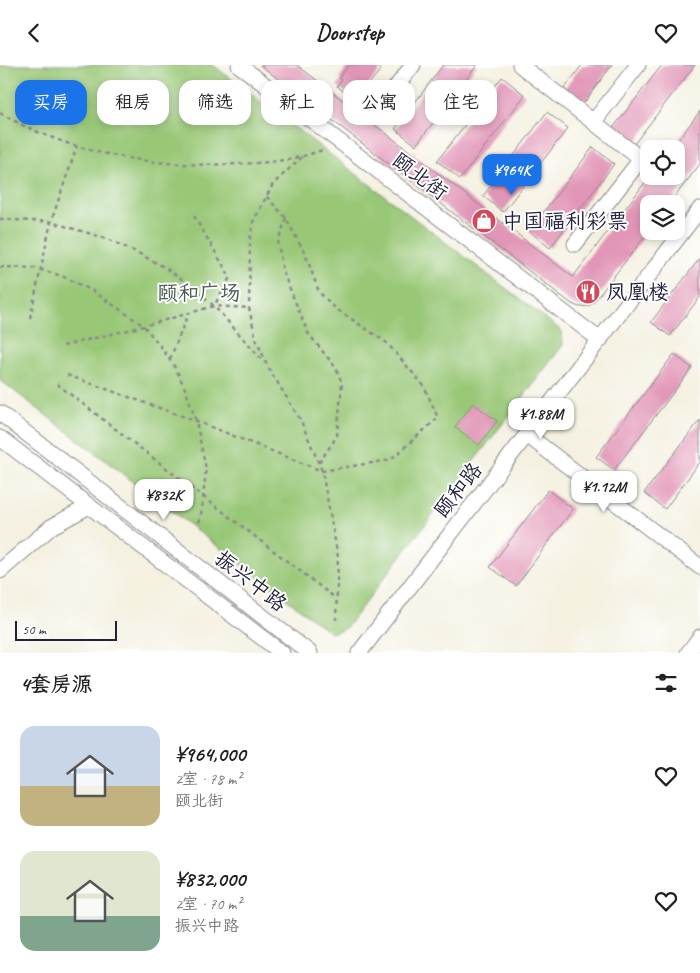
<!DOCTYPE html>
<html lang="zh">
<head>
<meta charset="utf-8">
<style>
	:root { --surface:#fff; --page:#f6f6f6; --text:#202124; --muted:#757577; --accent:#1a73e8 }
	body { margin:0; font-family:Caveat,"LXGW WenKai TC",sans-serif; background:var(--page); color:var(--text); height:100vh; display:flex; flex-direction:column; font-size:19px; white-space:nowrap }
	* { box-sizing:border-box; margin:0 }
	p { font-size:16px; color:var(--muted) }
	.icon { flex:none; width:28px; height:28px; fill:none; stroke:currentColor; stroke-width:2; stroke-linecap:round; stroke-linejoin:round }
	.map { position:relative; height:588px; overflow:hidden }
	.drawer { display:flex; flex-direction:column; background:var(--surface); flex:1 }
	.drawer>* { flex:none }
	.hud { position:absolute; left:15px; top:15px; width:670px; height:45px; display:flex; gap:10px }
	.controls { position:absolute; left:640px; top:75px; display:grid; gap:10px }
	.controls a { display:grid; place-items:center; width:45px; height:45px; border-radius:10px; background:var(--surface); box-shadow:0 2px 8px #0003; font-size:25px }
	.scale { position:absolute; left:15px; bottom:12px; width:102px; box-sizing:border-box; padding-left:5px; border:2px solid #22223b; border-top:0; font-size:14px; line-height:18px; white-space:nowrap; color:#22223b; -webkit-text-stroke:4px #fff; paint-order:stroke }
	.price { position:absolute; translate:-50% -42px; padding:0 11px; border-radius:10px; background:#fff; color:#222; font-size:16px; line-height:32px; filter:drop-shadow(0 1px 2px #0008) }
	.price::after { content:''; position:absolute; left:50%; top:30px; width:15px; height:11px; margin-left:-8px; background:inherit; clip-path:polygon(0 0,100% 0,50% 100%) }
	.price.on { background:var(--accent); color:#fff }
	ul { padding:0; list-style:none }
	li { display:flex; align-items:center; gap:15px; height:125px; padding:0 20px }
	li span { display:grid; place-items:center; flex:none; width:140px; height:100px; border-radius:15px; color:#555 }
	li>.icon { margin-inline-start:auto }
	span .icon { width:60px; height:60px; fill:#fffc; stroke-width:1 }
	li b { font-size:21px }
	h2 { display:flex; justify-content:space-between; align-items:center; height:60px; padding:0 20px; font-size:21px }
	.chip { padding:0 18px; border-radius:15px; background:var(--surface); box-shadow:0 2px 8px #0003; font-size:18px; line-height:45px }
	.chip.on { background:var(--accent); color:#fff }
	header { display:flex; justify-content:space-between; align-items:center; height:65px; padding:0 20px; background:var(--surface); font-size:22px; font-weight:600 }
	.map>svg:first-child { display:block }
</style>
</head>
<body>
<header><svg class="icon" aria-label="back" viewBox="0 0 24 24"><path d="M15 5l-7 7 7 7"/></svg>Doorstep<svg class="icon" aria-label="heart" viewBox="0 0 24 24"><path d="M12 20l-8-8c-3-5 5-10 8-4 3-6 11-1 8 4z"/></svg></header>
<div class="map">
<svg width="700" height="588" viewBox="0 0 700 588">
	<rect width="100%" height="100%" fill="#fff"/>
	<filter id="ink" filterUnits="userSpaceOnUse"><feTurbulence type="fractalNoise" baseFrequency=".02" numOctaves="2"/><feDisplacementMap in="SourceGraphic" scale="10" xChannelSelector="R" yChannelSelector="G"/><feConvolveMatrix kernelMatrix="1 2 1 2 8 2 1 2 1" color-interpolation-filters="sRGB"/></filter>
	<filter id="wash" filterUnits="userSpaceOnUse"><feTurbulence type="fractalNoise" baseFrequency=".0096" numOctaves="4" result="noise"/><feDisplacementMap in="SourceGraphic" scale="20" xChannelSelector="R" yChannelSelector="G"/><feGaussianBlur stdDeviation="1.12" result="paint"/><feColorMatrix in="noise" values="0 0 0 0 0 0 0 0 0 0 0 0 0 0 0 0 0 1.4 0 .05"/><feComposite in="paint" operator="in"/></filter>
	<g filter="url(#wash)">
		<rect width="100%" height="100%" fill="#f4f1e1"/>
		<path fill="#98c776" stroke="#5d7458" d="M0,0h213l349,266 1,14 -218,284 -14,4 -331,-253z"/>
		<g id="blocks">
			<g fill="#e296b7">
				<path d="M260,0h37l276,212 77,-101h26v-27h-5l29,-38v53l-31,40h-20v27l-56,72 -4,3 -10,1 -7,-3z"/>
				<path d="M349,0h31l-2,2 3,2 -20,25 -2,-2 -6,7 -16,-13 5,-6 -3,-2z"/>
				<path d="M443,0h34l-61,80 -21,-16z"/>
				<path d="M582,0h30l-29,39 -19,-15z"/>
				<path d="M662,0h33l-61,79 -21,-16z"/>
				<path d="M502,12l23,18 -65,84 -23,-18z"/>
				<path d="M547,47l21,16 -65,84 -20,-16z"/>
				<path d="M593,82l21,17 -64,84 -21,-17z"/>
				<path d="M700,193v39l-30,39 -19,-14z"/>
				<path d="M674,289l18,14 -78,102 -18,-13z"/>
				<path d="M473,338l24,18 -18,24 -24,-18z"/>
				<path d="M700,355v42l-35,47 -21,-16z"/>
				<path d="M548,425l25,19 -57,77 -26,-19z"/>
			</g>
		</g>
	</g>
	<g filter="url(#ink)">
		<use href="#blocks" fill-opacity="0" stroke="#8b8a8e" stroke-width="1"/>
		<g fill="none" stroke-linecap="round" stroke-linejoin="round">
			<defs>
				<g id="minor">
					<path d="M239,0l361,275"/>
					<path d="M520,0l121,94 -66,85"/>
					<path d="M376,48l37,-48"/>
					<path d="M594,56l44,-56"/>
					<path d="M0,348l310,240"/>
					<path d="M527,370l173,132"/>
					<path d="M0,373l282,215"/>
					<path d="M0,506l51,-44 38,-21"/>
					<path d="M359,588l341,-444"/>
					<path d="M688,588l12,-16"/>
				</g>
			</defs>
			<use href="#minor" stroke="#8b8a8e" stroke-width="17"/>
			<g stroke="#8b8a8e" stroke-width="2.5" stroke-dasharray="4 4" stroke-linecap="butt">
				<path d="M0,48c71,41 154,55 235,51 33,-1 58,-3 90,-15"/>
				<path d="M302,92l-29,27 -20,38 -3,18 -1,68 7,31 12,28 33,54 21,50 16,86 -2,63"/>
				<path d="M194,151l36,61 -16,29"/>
				<path d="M286,153l-8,25 5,29 25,61 28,35 6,15 -5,53 -18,27"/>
				<path d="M0,154l51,3 54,16 33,15 26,14 26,18 24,21 51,57"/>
				<path d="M0,202l35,1 27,8 31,15 51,35 17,21 15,22 10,22 10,30 10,48 -4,40 -3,14"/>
				<path d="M30,253l21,-96 26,-76"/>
				<path d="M63,281l81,-20 70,-20 35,2"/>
				<path d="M170,294l18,-45"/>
				<path d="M67,310l129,46 126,50 68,-11 48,-42 -14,-32 -37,-43 -52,-35 -16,-16 -13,-36 -20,-38 -20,-22"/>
				<path d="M57,319l278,214"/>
			</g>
			<use href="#minor" stroke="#fff" stroke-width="15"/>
		</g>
	</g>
	<defs>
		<symbol id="shop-disc" viewBox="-11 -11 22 22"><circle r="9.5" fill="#d1495b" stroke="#fff"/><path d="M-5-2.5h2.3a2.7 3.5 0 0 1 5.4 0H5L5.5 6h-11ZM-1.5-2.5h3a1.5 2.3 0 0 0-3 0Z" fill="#fff"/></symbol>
		<symbol id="restaurant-disc" viewBox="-11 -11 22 22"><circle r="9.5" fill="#d1495b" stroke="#fff"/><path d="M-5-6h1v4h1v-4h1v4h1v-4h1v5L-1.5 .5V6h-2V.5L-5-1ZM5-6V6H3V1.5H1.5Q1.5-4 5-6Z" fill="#fff"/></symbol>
	</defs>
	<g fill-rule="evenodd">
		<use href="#shop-disc" x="470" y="142" width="28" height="28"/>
		<use href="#restaurant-disc" x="574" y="213" width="28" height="28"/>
	</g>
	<g text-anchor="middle" stroke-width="4" stroke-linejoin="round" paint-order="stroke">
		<g font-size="21" fill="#22223b" stroke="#fff">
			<text transform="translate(420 111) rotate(37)" y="7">颐北街</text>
			<text transform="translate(458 425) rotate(-52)" y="7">颐和路</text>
			<text transform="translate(251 516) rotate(38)" y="7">振兴中路</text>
		</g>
		<g font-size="21" fill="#22223b" stroke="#fff" text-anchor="start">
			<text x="502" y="163">中国福利彩票</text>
			<text x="606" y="234">凤凰楼</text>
		</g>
		<g font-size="21" fill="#4b5c50" stroke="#fff">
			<text x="199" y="235">颐和广场</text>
		</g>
	</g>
</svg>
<div class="controls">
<a><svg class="icon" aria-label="locate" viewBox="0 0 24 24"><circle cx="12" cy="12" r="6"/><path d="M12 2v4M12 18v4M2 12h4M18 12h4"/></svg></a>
<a><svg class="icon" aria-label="layers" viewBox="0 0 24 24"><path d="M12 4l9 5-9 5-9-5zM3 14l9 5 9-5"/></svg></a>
</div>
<div class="scale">50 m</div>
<b class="price on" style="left:512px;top:131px">¥964K</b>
<b class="price" style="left:541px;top:375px">¥1.88M</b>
<b class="price" style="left:604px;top:448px">¥1.12M</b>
<b class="price" style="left:164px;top:456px">¥832K</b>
<div class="hud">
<a class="chip on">买房</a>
<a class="chip">租房</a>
<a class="chip">筛选</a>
<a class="chip">新上</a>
<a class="chip">公寓</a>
<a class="chip">住宅</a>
</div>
</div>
<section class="drawer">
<h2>4套房源<svg class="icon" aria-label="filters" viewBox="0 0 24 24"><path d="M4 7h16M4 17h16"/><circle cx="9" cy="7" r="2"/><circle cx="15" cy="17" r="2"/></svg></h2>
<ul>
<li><span style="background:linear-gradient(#c9d6e8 60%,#c2b280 0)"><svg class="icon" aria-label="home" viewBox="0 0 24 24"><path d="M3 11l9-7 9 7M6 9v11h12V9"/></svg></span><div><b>¥964,000</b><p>2室 · 78 m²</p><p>颐北街</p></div><svg class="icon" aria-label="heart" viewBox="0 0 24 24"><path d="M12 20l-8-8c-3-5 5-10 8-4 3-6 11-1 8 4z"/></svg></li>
<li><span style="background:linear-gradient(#dfe7d0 65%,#7fa58c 0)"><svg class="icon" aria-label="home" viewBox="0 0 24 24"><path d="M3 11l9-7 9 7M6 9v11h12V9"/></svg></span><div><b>¥832,000</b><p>2室 · 70 m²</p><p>振兴中路</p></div><svg class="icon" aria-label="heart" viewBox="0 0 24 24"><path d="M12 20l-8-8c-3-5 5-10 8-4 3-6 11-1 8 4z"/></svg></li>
</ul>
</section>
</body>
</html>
